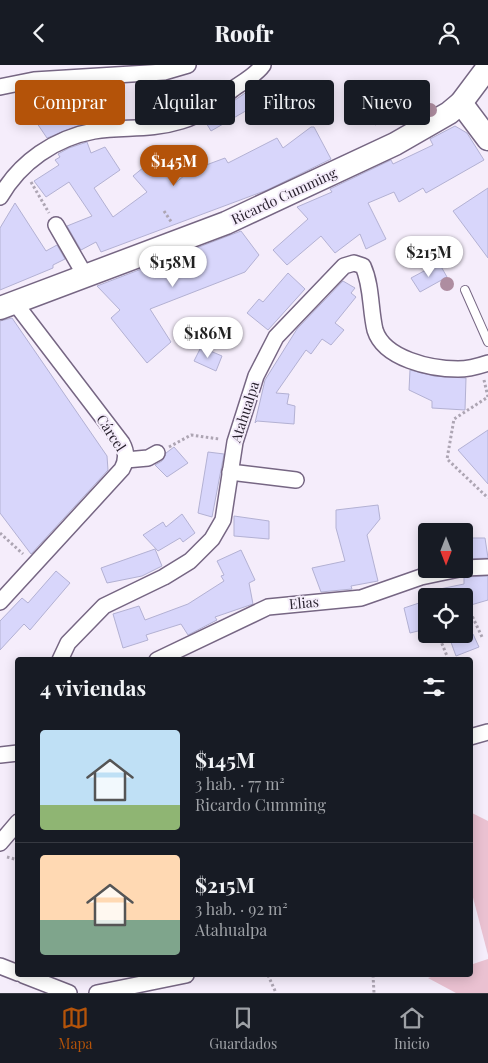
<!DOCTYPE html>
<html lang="es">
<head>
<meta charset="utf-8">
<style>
	:root { --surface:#171b24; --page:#242831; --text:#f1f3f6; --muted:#9ea1a6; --line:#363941; --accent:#b45309 }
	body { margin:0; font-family:"Playfair Display",serif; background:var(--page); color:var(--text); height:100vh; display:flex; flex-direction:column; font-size:19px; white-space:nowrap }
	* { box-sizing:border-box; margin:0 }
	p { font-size:16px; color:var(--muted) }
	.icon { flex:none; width:28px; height:28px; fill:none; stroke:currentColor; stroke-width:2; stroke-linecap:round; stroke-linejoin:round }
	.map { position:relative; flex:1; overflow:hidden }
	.details { position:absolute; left:15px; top:592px; width:458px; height:320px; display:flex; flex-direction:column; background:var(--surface); border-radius:5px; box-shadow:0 2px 12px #0003 }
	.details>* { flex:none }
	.guide { position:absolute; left:15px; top:15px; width:459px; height:45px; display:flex; gap:10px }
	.needle { width:32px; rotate:180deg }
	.buttons { position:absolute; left:418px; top:458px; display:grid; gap:10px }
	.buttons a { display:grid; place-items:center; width:55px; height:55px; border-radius:5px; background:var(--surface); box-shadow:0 2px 12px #0003; font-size:25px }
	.price { position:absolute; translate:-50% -42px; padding:0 11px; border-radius:18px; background:#fff; color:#222; font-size:16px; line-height:32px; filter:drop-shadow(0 1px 2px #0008) }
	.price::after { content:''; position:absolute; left:50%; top:30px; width:15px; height:11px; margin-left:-8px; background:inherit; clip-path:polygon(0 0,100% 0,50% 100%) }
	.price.selected { background:var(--accent); color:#fff }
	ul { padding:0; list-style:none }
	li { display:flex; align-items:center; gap:15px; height:125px; padding:0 25px }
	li+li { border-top:1px solid var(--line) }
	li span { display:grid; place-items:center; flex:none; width:140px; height:100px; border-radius:5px; color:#555 }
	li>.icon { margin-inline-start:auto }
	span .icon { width:60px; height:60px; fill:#fffc; stroke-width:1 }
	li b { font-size:21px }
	h2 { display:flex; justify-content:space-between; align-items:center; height:60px; padding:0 25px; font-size:21px }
	.chip { padding:0 18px; border-radius:5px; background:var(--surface); box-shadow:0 2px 12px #0003; font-size:18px; line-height:45px }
	.chip.selected { background:var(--accent); color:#fff }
	header { display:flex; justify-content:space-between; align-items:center; height:65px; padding:0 25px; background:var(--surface); font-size:22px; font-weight:800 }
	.tabs { display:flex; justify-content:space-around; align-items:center; height:70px; border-top:1px solid var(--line); background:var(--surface); font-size:14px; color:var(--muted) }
	.tabs a { display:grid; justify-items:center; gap:2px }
	.tabs .selected { color:var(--accent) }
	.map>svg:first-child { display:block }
</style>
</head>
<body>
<header><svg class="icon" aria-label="back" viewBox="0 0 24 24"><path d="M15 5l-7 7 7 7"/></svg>Roofr<svg class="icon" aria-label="person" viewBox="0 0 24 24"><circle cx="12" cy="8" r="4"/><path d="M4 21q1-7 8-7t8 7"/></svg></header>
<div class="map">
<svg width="488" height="928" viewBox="0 0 488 928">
	<rect width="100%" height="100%" fill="#f5edfb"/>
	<g fill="#eac1d1">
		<path d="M470,747l18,9v134l-18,-69z"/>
		<path d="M488,894v34h-32l-28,-15 9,-3h33v-10z"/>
	</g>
	<g fill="#d8d6fb" stroke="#b3b1d3">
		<path d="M383,17l16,32 -24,11 -17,-33z"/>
		<path d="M248,26l8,14 -45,26 -6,-10z"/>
		<path d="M35,37h36l9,23 -33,13 -21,-31z"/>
		<path d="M455,61l12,7 17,27 -58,33 -3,-5 -24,14 -5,-10 -26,11 18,36 -20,10 -6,-15 -25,19 -14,-17 -34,29 -14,-15 35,-31 -11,-12 35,-15 -2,-3 61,-29 2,4 40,-19 -3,-6z"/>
		<path d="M311,62h3l17,32 -64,31 -166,62 -5,-10 -15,8 -14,-24 25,-10 -23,-34 -23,15 -12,-16 25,-16 -4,-5 5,-3 -2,-3 11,-6 18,-6 4,11 14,-6 15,23 -26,18 19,29 34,-25 -14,-16 16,-13 8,12 7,-5 10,14 16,-13 35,-13 3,5 49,-25 6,10z"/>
		<path d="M488,123v70l-35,-47z"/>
		<path d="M15,138l31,48 11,-6 8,14 -12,6v3l-53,22v-62z"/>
		<path d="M241,166l18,24 -14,17 -95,37 21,33 -24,21 -36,-45 9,-8 -23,-24z"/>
		<path d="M439,198l8,14 -27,15 -9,-14z"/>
		<path d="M288,208l17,16 -37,41 -21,-17 12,-14 4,3z"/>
		<path d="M343,216l12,7 -4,5 5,4 -21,26 9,7 -13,15 -9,-6 -11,15 -5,-4 -30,43 13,1 -2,10 8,2 -1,18 -37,-3 -2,2 10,-43 32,-51z"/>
		<path d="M12,253l95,138 1,14 -77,84 -31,-41v-192z"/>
		<path d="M201,282l21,9 -6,15 -22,-10z"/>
		<path d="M410,305l24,6 32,2 -1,32 -33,-2v-7l-23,-11z"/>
		<path d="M488,365v54l-30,-34z"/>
		<path d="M174,382l14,16 -21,14 -12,-12 7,-4 4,-8z"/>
		<path d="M208,387l16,2 -12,63 -14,-4z"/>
		<path d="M378,440l2,14 -13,16 11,46 -27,5 1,3 -31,3 -9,-24 33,-7 -9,-33v-18z"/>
		<path d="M182,449l13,19 -12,9 -3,-4 -22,13 -15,-16 20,-13 3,5z"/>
		<path d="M234,451l35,5v18l-35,-3z"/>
		<path d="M464,473h21l3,20 -24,1z"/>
		<path d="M155,484l7,17 -20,10 -35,7 -6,-15z"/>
		<path d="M241,485l14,30 -6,3 4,21 -38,13 2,3 -29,15 -7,-11 -35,11 2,5 -25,8 -10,-34 26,-8 6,14 43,-16 36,-23 -3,-5 3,-1 -7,-14z"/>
		<path d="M56,506l14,12 -40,47 -6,-6 -24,26v-29l22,-23 6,5z"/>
		<path d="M488,511v24l-24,7v-11h-28l-1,-6 29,-6v-7z"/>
		<path d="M422,537l4,27 -16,4 -6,-25z"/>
		<path d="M448,569h25l6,13 -23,9z"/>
	</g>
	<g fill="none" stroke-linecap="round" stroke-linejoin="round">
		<defs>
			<path id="lane" d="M465,225l23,52"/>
			<g id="street">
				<path d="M0,22l34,-7 130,-8 24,-7"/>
				<path d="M0,132c20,-35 55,-59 94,-66 30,-5 55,0 87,-10 20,-6 36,-19 52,-32 10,-7 23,-14 30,-24"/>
				<path d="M56,160l30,52"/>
				<path d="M126,395l22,-2 9,-5"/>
				<path d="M230,407l66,8"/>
				<path d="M464,503l24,-1"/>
				<path d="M0,537l122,-133c5,-9 5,-17 0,-26l-107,-140"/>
				<path d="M60,595l8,-17 36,-37 60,-29 26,-16 22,-22 11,-19 12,-78 21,-66 20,-39 68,-71 10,-3 9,3c9,20 7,43 12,64 9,29 56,39 83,39 10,0 21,-3 30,-6"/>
				<path d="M157,595l111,-53 93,-9 60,-21 38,-8"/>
				<path d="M470,672l18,-5"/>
				<path d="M0,690l18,-2"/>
				<path d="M0,778l18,-21"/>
				<path d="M0,901l18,7"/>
				<path d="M23,910l46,18"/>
				<path d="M97,928l89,-18"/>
			</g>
			<g id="secondary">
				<path d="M461,38l27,36"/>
				<path d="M0,243l226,-85 169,-79 54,-31 12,-10 27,-36"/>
			</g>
		</defs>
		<use href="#lane" stroke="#766683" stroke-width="10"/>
		<use href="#street" stroke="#766683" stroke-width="18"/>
		<use href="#secondary" stroke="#766683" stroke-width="25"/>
		<g stroke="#ada5b3" stroke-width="3" stroke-dasharray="2.5 2.5" stroke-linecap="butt">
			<path d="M31,117l18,31"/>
			<path d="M164,146l8,12"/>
			<path d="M484,315l4,17 -34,22 -7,40 41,39"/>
			<path d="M169,382l22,-12 28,4"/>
			<path d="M0,468l23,21"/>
			<path d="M464,544l4,-2 14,30"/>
			<path d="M438,569l9,22"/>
			<path d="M7,792l11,3"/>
			<path d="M268,910l8,18"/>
			<path d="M373,910l1,18"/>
		</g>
		<use href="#lane" stroke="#fff" stroke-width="8"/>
		<use href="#street" stroke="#fff" stroke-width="15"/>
		<use href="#secondary" stroke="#fff" stroke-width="22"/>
	</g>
	<g fill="#ae8da0">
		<circle cx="430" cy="45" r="7"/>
		<circle cx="447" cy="219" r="7"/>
	</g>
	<g text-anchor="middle" stroke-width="4" stroke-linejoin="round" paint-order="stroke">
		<g font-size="14" fill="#2a232f" stroke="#f5edfb">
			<text transform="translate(284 131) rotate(-25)" y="5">Ricardo Cumming</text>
			<text transform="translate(245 347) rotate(-72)" y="5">Atahualpa</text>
			<text transform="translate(111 368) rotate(57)" y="5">Cárcel</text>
			<text transform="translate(304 538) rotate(-5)" y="5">Elias</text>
		</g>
	</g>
</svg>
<div class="buttons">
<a><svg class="needle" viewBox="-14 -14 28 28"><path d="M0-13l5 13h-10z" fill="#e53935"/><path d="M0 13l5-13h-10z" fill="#9ea1a6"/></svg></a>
<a><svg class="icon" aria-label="locate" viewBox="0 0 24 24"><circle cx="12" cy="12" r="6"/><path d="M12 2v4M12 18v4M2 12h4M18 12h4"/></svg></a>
</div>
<b class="price selected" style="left:174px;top:122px">$145M</b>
<b class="price" style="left:429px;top:213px">$215M</b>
<b class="price" style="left:173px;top:223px">$158M</b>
<b class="price" style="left:208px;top:294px">$186M</b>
<div class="guide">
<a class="chip selected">Comprar</a>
<a class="chip">Alquilar</a>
<a class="chip">Filtros</a>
<a class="chip">Nuevo</a>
</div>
<section class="details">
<h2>4 viviendas<svg class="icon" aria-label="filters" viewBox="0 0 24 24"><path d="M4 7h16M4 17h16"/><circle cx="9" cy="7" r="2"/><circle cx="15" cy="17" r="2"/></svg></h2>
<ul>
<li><span style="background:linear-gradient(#bfe0f5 75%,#8fb573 0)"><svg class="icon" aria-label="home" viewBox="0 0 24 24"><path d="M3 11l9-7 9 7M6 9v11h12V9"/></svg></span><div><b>$145M</b><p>3 hab. · 77 m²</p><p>Ricardo Cumming</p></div></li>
<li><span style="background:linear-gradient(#ffd9b3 65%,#7fa58c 0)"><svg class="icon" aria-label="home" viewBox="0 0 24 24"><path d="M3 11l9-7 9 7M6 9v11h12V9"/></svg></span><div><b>$215M</b><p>3 hab. · 92 m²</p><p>Atahualpa</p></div></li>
</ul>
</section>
</div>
<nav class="tabs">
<a class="selected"><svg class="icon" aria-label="map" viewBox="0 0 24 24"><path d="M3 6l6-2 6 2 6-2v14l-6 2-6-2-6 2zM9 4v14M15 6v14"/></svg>Mapa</a>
<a><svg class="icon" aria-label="saved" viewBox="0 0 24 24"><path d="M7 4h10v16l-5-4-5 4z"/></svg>Guardados</a>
<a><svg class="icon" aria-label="home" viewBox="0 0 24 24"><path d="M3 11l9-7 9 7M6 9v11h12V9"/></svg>Inicio</a>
</nav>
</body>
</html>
